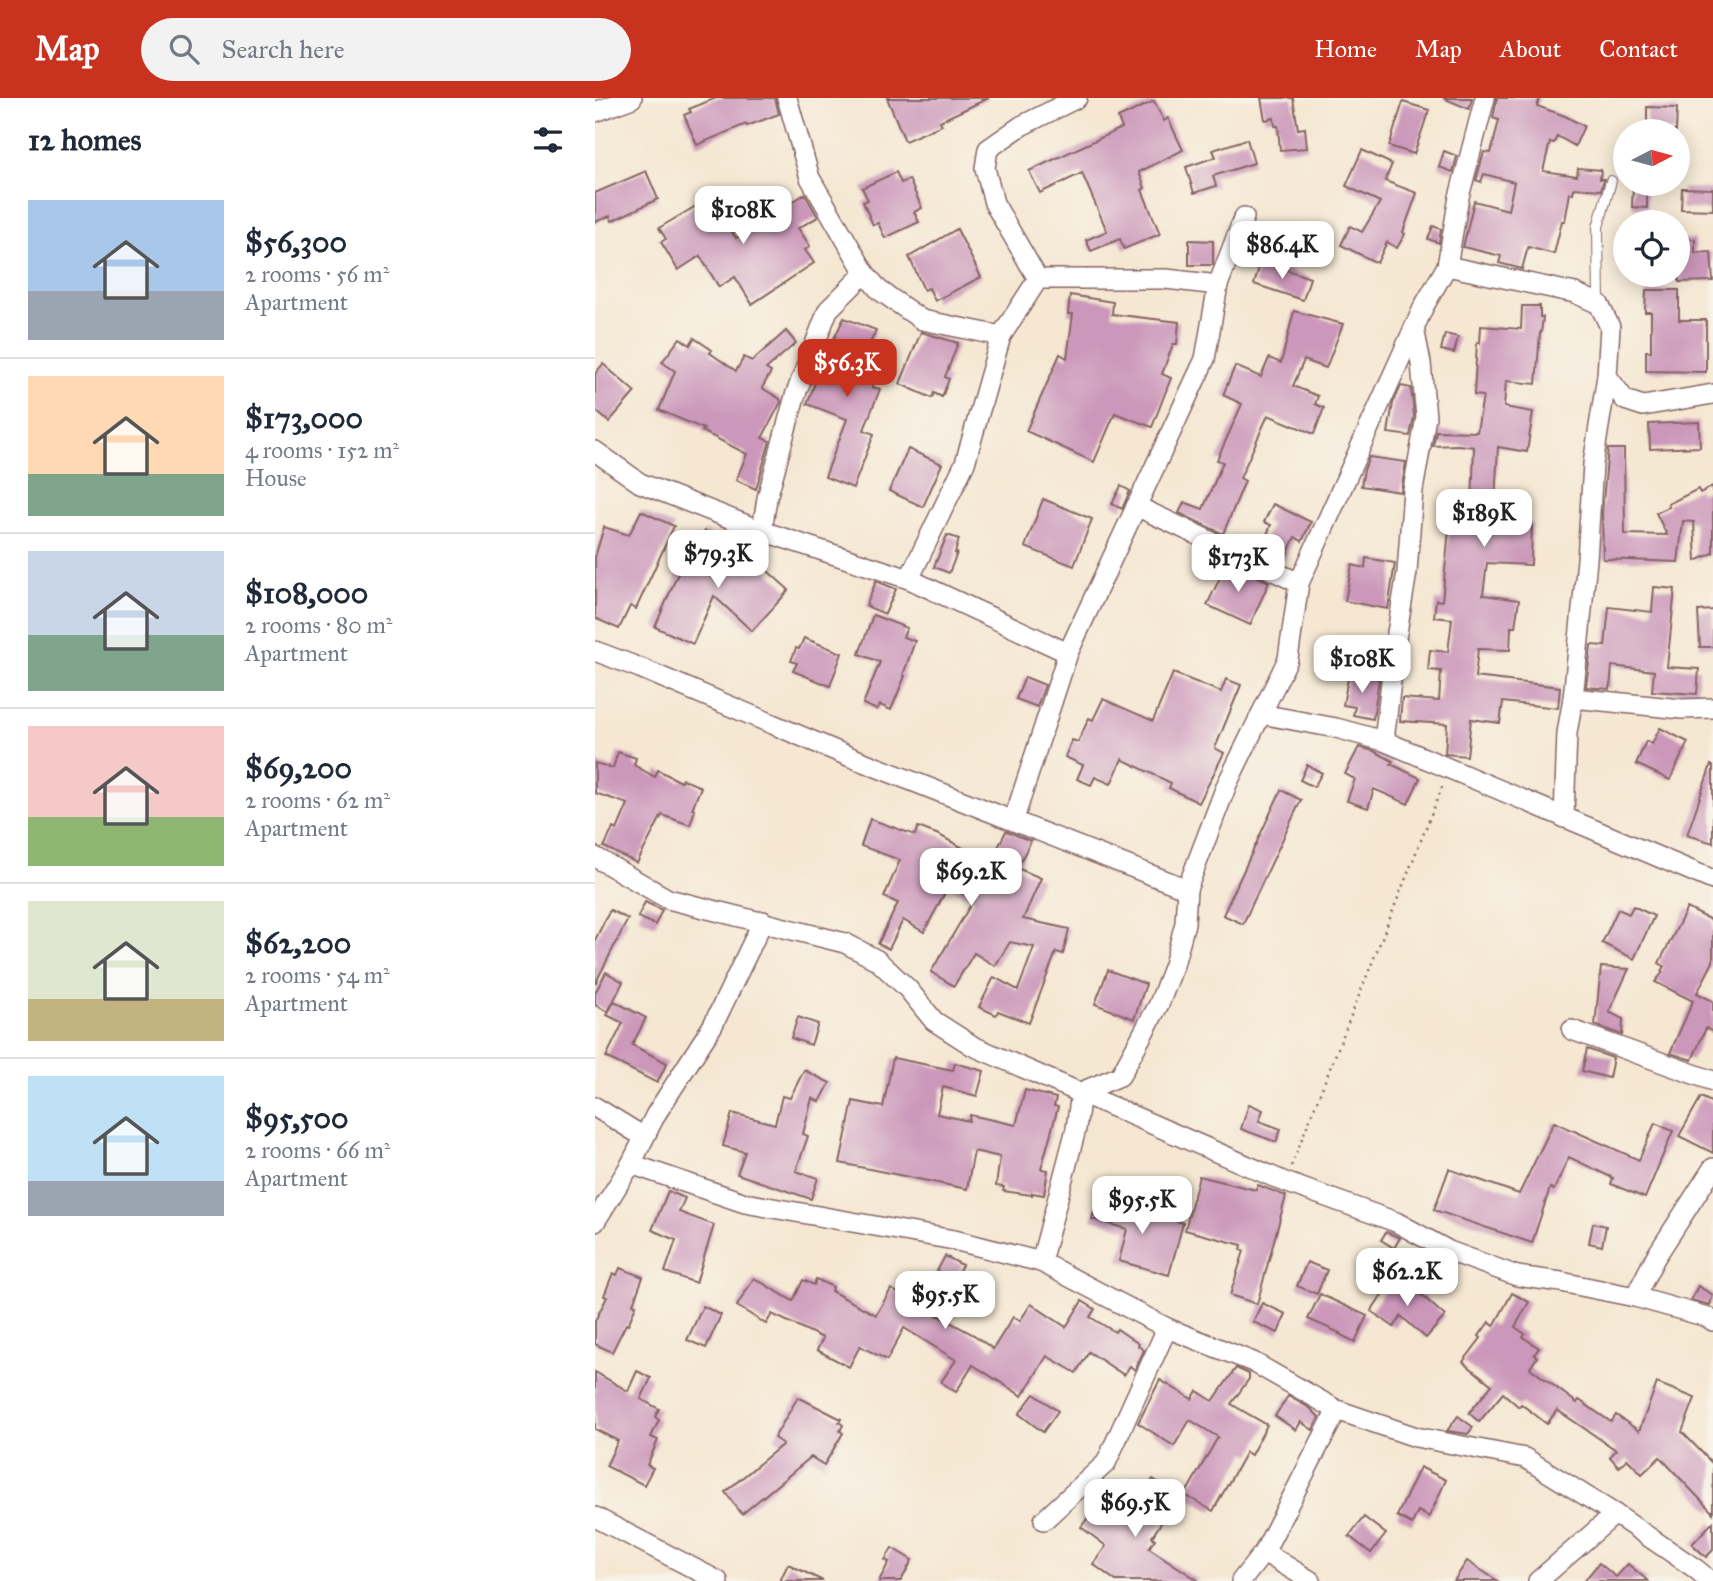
<!DOCTYPE html>
<html lang="en">
<head>
<meta charset="utf-8">
<style>
	:root { --surface:#fff; --page:#f2f2f3; --text:#1f2937; --muted:#747a83; --line:#e0e1e3; --accent:#c8321e }
	body { margin:0; font-family:"IM FELL Great Primer",serif; background:var(--page); color:var(--text); height:100vh; display:flex; flex-direction:column; font-size:26px; white-space:nowrap }
	* { box-sizing:border-box; margin:0 }
	p { font-size:23px; color:var(--muted) }
	.icon { flex:none; width:38px; height:38px; fill:none; stroke:currentColor; stroke-width:2; stroke-linecap:round; stroke-linejoin:round }
	.map { position:relative; flex:1; overflow:hidden }
	.sheet { display:flex; flex-direction:column; background:var(--surface); width:595px }
	.sheet>* { flex:none }
	.needle { width:46px; rotate:84deg }
	.controls { position:absolute; left:1018px; top:21px; display:grid; gap:14px }
	.controls a { display:grid; place-items:center; width:77px; height:77px; border-radius:50%; background:var(--surface); box-shadow:0 4px 18px #0003; font-size:35px }
	.price { position:absolute; translate:-50% -60px; padding:0 16px; border-radius:14px; background:#fff; color:#222; font-size:23px; line-height:46px; filter:drop-shadow(0 2px 4px #0008) }
	.price::after { content:''; position:absolute; left:50%; top:42px; width:21px; height:16px; margin-left:-10px; background:inherit; clip-path:polygon(0 0,100% 0,50% 100%) }
	.price.current { background:var(--accent); color:#fff }
	ul { padding:0; list-style:none }
	li { display:flex; align-items:center; gap:21px; height:175px; padding:0 28px }
	li+li { border-top:2px solid var(--line) }
	li span { display:grid; place-items:center; flex:none; width:196px; height:140px; border-radius:0px; color:#555 }
	li>.icon { margin-inline-start:auto }
	span .icon { width:84px; height:84px; fill:#fffc; stroke-width:1 }
	li b { font-size:30px }
	h2 { display:flex; justify-content:space-between; align-items:center; height:84px; padding:0 28px; font-size:30px }
	header { display:flex; align-items:center; gap:42px; box-sizing:border-box; height:98px; padding:0 35px; background:var(--accent); color:#fff }
	header strong { font-size:33px }
	nav { display:flex; gap:38px; margin-inline-start:auto; font-size:24px }
	.search { width:490px; height:63px; background:var(--page); display:flex; align-items:center; gap:18px; box-sizing:border-box; padding:0 24px; border-radius:38px; color:var(--muted); font-size:26px }
	main { display:flex; flex:1; min-height:0 }
	.map>svg:first-child { display:block }
</style>
</head>
<body>
<header>
<strong>Map</strong>
<div class="search"><svg class="icon" aria-label="search" viewBox="0 0 24 24"><circle cx="10" cy="10" r="6"/><path d="M15 15l6 6"/></svg>Search here</div>
<nav><a>Home</a><a>Map</a><a>About</a><a>Contact</a></nav>
</header>
<main>
<section class="sheet">
<h2>12 homes<svg class="icon" aria-label="filters" viewBox="0 0 24 24"><path d="M4 7h16M4 17h16"/><circle cx="9" cy="7" r="2"/><circle cx="15" cy="17" r="2"/></svg></h2>
<ul>
<li><span style="background:linear-gradient(#a9c7e8 65%,#9aa5b1 0)"><svg class="icon" aria-label="home" viewBox="0 0 24 24"><path d="M3 11l9-7 9 7M6 9v11h12V9"/></svg></span><div><b>$56,300</b><p>2 rooms · 56 m²</p><p>Apartment</p></div></li>
<li><span style="background:linear-gradient(#ffd9b3 70%,#7fa58c 0)"><svg class="icon" aria-label="home" viewBox="0 0 24 24"><path d="M3 11l9-7 9 7M6 9v11h12V9"/></svg></span><div><b>$173,000</b><p>4 rooms · 152 m²</p><p>House</p></div></li>
<li><span style="background:linear-gradient(#c9d6e8 60%,#7fa58c 0)"><svg class="icon" aria-label="home" viewBox="0 0 24 24"><path d="M3 11l9-7 9 7M6 9v11h12V9"/></svg></span><div><b>$108,000</b><p>2 rooms · 80 m²</p><p>Apartment</p></div></li>
<li><span style="background:linear-gradient(#f6c9c9 65%,#8fb573 0)"><svg class="icon" aria-label="home" viewBox="0 0 24 24"><path d="M3 11l9-7 9 7M6 9v11h12V9"/></svg></span><div><b>$69,200</b><p>2 rooms · 62 m²</p><p>Apartment</p></div></li>
<li><span style="background:linear-gradient(#dfe7d0 70%,#c2b280 0)"><svg class="icon" aria-label="home" viewBox="0 0 24 24"><path d="M3 11l9-7 9 7M6 9v11h12V9"/></svg></span><div><b>$62,200</b><p>2 rooms · 54 m²</p><p>Apartment</p></div></li>
<li><span style="background:linear-gradient(#bfe0f5 75%,#9aa5b1 0)"><svg class="icon" aria-label="home" viewBox="0 0 24 24"><path d="M3 11l9-7 9 7M6 9v11h12V9"/></svg></span><div><b>$95,500</b><p>2 rooms · 66 m²</p><p>Apartment</p></div></li>
</ul>
</section>
<div class="map">
<svg width="1118" height="1483" viewBox="0 0 1118 1483">
	<rect width="100%" height="100%" fill="#f7f3e8"/>
	<filter id="ink" filterUnits="userSpaceOnUse"><feTurbulence type="fractalNoise" baseFrequency=".0143" numOctaves="2"/><feDisplacementMap in="SourceGraphic" scale="14" xChannelSelector="R" yChannelSelector="G"/><feConvolveMatrix kernelMatrix="1 2 1 2 8 2 1 2 1" color-interpolation-filters="sRGB"/></filter>
	<filter id="wash" filterUnits="userSpaceOnUse"><feTurbulence type="fractalNoise" baseFrequency=".00686" numOctaves="4" result="noise"/><feDisplacementMap in="SourceGraphic" scale="28" xChannelSelector="R" yChannelSelector="G"/><feGaussianBlur stdDeviation="1.57" result="paint"/><feColorMatrix in="noise" values="0 0 0 0 0 0 0 0 0 0 0 0 0 0 0 0 0 1.4 0 .05"/><feComposite in="paint" operator="in"/></filter>
	<g filter="url(#wash)">
		<rect width="100%" height="100%" fill="#f5e7d2"/>
		<g id="blocks">
			<g fill="#cb97ba">
				<path d="M121,0h59l4,16 -32,12 -1,-2 -49,21 -13,-30 7,-3 -2,-3z"/>
				<path d="M292,0h102l-49,23 2,4 -37,16z"/>
				<path d="M666,0h32l5,31 7,-1 2,20 -27,2 -2,-24h-3l-1,-8 -9,2z"/>
				<path d="M848,0h29l-3,11z"/>
				<path d="M902,0h43l-3,8 28,10 19,10 -9,20 -18,-10 -3,7 -4,-1 -7,29 34,5 1,-8 23,2 -1,9h4l-3,11 -27,-2 -1,5h-3l-5,28h-3l-8,33 -26,-7 -6,22 -23,-6 2,-7 -38,-9 11,-46 34,9 6,-28 -30,-8 -3,8 -5,-2 8,-28 7,1 8,-33 -6,-2z"/>
				<path d="M559,3l10,20 4,-3 15,32 -44,22 6,16 -3,2 18,44 -36,15 -4,-10 -29,12 -5,-11 21,-9 -25,-58 -42,20 -11,-22 93,-43 -4,-10z"/>
				<path d="M808,4l26,8 -15,44 -25,-8z"/>
				<path d="M1052,9l30,1 -1,23h-29z"/>
				<path d="M652,41l7,24 -41,13 3,10 -22,7 -8,-26 30,-10 -3,-7z"/>
				<path d="M767,52l30,14 -7,17 32,12 -14,39 2,2 -8,14 -10,-6 -10,21 -36,-18 9,-19 12,6 18,-30 -34,-16z"/>
				<path d="M849,53l13,5 -4,16 -14,-5z"/>
				<path d="M51,73l12,28 -46,22 -2,-5 -15,6v-29z"/>
				<path d="M301,74l5,11 8,-4 13,29 -8,4 5,10 -34,16 -7,-15 -5,2 -10,-23 5,-2 -6,-12z"/>
				<path d="M1038,87h14v23l-15,-1z"/>
				<path d="M1087,90l31,1v21l-32,-1z"/>
				<path d="M210,96l13,23 -20,11 12,18 -5,4 9,13 -62,41 -17,-27 -16,10 -19,-31 -22,14 -17,-28 5,-3 -7,-11 52,-31 25,41z"/>
				<path d="M838,128l8,3 -2,14 -11,-4z"/>
				<path d="M362,131l24,48 -46,24 -6,-13 -5,2 -15,-33z"/>
				<path d="M1100,141v14l16,-1 2,29 -34,1 -1,-42z"/>
				<path d="M594,142l24,1v24h-24z"/>
				<path d="M666,163l49,17 -7,22 -49,-16z"/>
				<path d="M1051,192h33v30h27v52l-60,-1v-20h5v-39h-6z"/>
				<path d="M475,197l43,7 -1,12 67,8 -2,22h-4l-11,30 9,4 -19,49 -37,-14 -21,49 -68,-31 34,-77 7,4 6,-44h-5z"/>
				<path d="M927,208h18v11h3l-2,16h-1l-4,51 -30,-3 -2,26 29,5 -6,40 -29,-5 -4,74 38,2 -1,42 -44,-2 -4,32 36,5 -4,27h-4l-1,23 -32,-1 -3,28 85,10 -2,21 -55,-6 -3,21 -29,-4 -4,37 -22,-2 2,-30 -47,-3 2,-23 37,3 2,-30 -13,-1 2,-20 18,2 4,-33 -18,-2 2,-17 6,1 8,-82 10,1 2,-14 10,1 2,-60 -16,-2 -25,1 3,-15 41,1 6,-36 -9,-1 3,-53 3,1 1,-17 40,3z"/>
				<path d="M699,213l49,13 -17,44 -22,-8 -11,26 25,10 -3,8 9,4 -10,26 -46,-19 -28,63 5,3 -22,53 -44,-21 5,-11 19,7 20,-47 -6,-2 25,-56 -19,-9 12,-29 26,11 8,-19 12,5z"/>
				<path d="M249,220l32,12 -19,42 18,7 -3,8 8,2 -16,41 10,4 -21,54 -28,-11 22,-58 -40,-15 17,-45z"/>
				<path d="M191,233l10,12 -30,26 5,3 -9,16 18,11 1,3 -19,36 8,3 -14,48 -20,-9 11,-26 -45,-23 2,-2 -45,-19 16,-39 -13,-9 18,-24 10,7 4,-7 18,12 -2,3 26,18 8,-14 8,4z"/>
				<path d="M326,234l37,11 -13,34 4,2 -7,18 -8,-4 -2,5 -32,-14z"/>
				<path d="M850,236l13,3 -4,16 -13,-3z"/>
				<path d="M8,266l32,28 -26,30 -14,-12v-36z"/>
				<path d="M806,288l10,2 3,28 -4,20 -22,-3 5,-30z"/>
				<path d="M1104,324l1,25 -50,2 -1,-25z"/>
				<path d="M313,351l34,15 -19,43 -34,-16z"/>
				<path d="M1013,351h16l1,85 42,1 -11,-22 13,-6 -1,-3 30,-15 2,4 13,-7v67l-17,8 -2,-39 -11,-1 -5,41 -75,-3 -1,-47z"/>
				<path d="M774,359l37,5 -5,30 -40,-6 3,-16z"/>
				<path d="M526,388l9,5 -8,18 -10,-5z"/>
				<path d="M448,401l49,20 -18,47 -49,-19z"/>
				<path d="M678,406l38,18 -9,19 -7,-4 -11,24 -24,-10 11,-26 -7,-3z"/>
				<path d="M46,413l33,15 -38,83 -6,-3 -11,23 -24,-11v-61l9,-30 25,8z"/>
				<path d="M110,433l18,10 -5,9 24,13 7,-9 40,36 -37,41 -38,-35 -21,48 -38,-17 39,-91 7,3z"/>
				<path d="M352,437l12,4 -4,14h2l-8,20 -15,-6z"/>
				<path d="M771,460l29,5 -7,46 -43,-8 7,-36 13,3z"/>
				<path d="M632,465l42,19 -19,43 -43,-20z"/>
				<path d="M281,483l20,8 -11,25 -19,-8z"/>
				<path d="M1059,489l21,2 -8,78 32,2 -2,25 -45,-3 2,-20 -42,-5 -2,23 -24,-2 5,-42 14,1 4,-39 43,5z"/>
				<path d="M1118,512v37h-13l-2,-36z"/>
				<path d="M278,517l34,13 -4,9 12,4 -12,34 2,1 -14,34 -11,-5 -3,5 -14,-6 17,-42 -21,-8z"/>
				<path d="M209,540l38,15 -12,33 -37,-15 4,-8 -6,-2 5,-13 3,1z"/>
				<path d="M578,575l48,19 5,-13 15,6 -26,63 9,5 -25,50 -30,-15 2,-5 -49,-24 -11,25 -16,-7 -4,8 -14,-6 6,-14 -18,-8 7,-17 6,2 11,-24 4,2 10,-21 50,22z"/>
				<path d="M754,575l30,6 -6,40 -20,-4 2,-8 -12,-2z"/>
				<path d="M430,579l20,8 -8,22 -21,-8z"/>
				<path d="M1065,630l28,14 -18,38 -34,-16 10,-23 6,3z"/>
				<path d="M764,649l15,4 19,10 -2,3 29,14 -12,26 -34,-15 -6,19 -21,-7 8,-22 -10,-5z"/>
				<path d="M23,654l18,6 -2,7 21,12 3,-7 23,12 1,-3 19,8 -9,22 3,1 -5,15 -28,-10 -25,48 -33,-16 9,-19 4,2 11,-26 -33,-11v-30l18,5z"/>
				<path d="M712,667l15,8 -8,14 -14,-7z"/>
				<path d="M1116,667l2,1v77l-26,-8z"/>
				<path d="M686,692l20,10 -58,124 -20,-9z"/>
				<path d="M275,721l45,16 3,-8 21,8 35,19 2,-4 17,8 13,-27 25,10 -14,27 24,10 -18,41 46,10 -6,25 -7,-2 -27,71 -31,-12 -2,4 -17,-8 15,-30 24,13 16,-43 -24,-5 -15,24 -21,-13 -20,33 -23,-14 43,-73 -26,-12 -24,45 -21,-12 -14,29 -11,-5 20,-41 -14,-6 16,-37 -39,-14z"/>
				<path d="M50,804l17,8 -7,15 -17,-8z"/>
				<path d="M1038,808l21,10 -20,43 -32,-16 16,-34 11,5z"/>
				<path d="M1092,810l26,13v41l-16,31 16,8v31l-7,-4 -14,32 -22,-7 23,-52 -38,-19 8,-10 -2,-1 3,-5 -5,-3z"/>
				<path d="M15,812l18,9 -33,65v-44z"/>
				<path d="M1006,869l28,2 -20,43 14,7 -1,16 -27,-10z"/>
				<path d="M513,872l38,14 -12,35 -39,-15z"/>
				<path d="M11,874l17,10 -15,30 -13,-7v-12z"/>
				<path d="M19,903l32,17 -14,27 35,18 -10,20 -51,-26 17,-34 -16,-8z"/>
				<path d="M203,919l20,7 -7,21 -20,-7z"/>
				<path d="M992,951l26,9 -4,20 -27,-7z"/>
				<path d="M298,960l60,12 2,-7 29,8 -7,25 -34,-9 -6,27 32,7 1,-6 46,10 9,-35 31,8 -2,8 4,1 -17,62 7,1 -4,25 -12,-2v2l-29,-4 1,-4 -8,-1 4,-29 -26,-6 -7,38 -127,-26 13,-62 30,6z"/>
				<path d="M209,972l26,13 -10,19 -8,-4 -9,36 5,2 -12,35 22,7 -7,21 -74,-25 8,-22 -22,-6 9,-33 43,11 7,-28 8,2z"/>
				<path d="M1106,999l12,6v50l-34,-17z"/>
				<path d="M654,1006l14,6 -4,11 22,8 -5,13 -35,-13z"/>
				<path d="M959,1024l85,38 16,-37 18,8 -28,67 -34,-14 2,-6 -44,-21 -15,33 -4,-2 -18,55 -98,-33 15,-41 70,25z"/>
				<path d="M604,1078l57,14 2,-5 28,11 -29,108 -27,-9 14,-44 -3,-1 1,-5 -57,-15z"/>
				<path d="M73,1093l17,7 -6,14 35,13 -18,58 -31,-11 11,-32 -24,-10z"/>
				<path d="M504,1097l15,5 -2,5 71,18 -14,52 -50,-14 8,-32 -35,-10z"/>
				<path d="M998,1125l13,3 -4,20 -13,-3z"/>
				<path d="M791,1134l14,6 -6,10 -13,-8z"/>
				<path d="M350,1158l17,9 -27,49 39,21 19,14 20,-32 7,4 11,-17 35,23 16,-26 13,8 -5,8 25,15 2,-3 22,15 -1,2 6,4 -9,20 -5,-4 -6,9 -35,-23 -13,21 -29,-17 -25,40 -49,-31 -17,27 -15,-10 15,-22 -52,-32 -17,32 -27,-14 -11,21 -32,-17 6,-12 -51,-24 -6,10 -29,-18 17,-28 39,23 10,-21 11,5 2,-6 17,8 -2,4 45,24 15,-26 28,16z"/>
				<path d="M712,1164l20,8 -10,24 -20,-8z"/>
				<path d="M25,1170l23,9 -10,27 3,1 -8,20 -2,-1 -14,28 -17,-8v-23l12,-24 -3,-1 9,-23 4,2z"/>
				<path d="M799,1179l30,20 21,19 -19,22 -25,-22 -7,11 -23,-16z"/>
				<path d="M1103,1188l15,9 -3,10 -19,-5z"/>
				<path d="M917,1195l17,9 -14,25 10,7 -2,3 16,11 -5,7 3,2 -7,11 47,35 2,-3 32,22 5,-7 23,16 18,-48 38,15 -13,34 31,32v49l-53,-56 -18,17 -15,-15 -8,8 -9,-10 6,-7 -59,-40 -10,14 -26,-20 -2,3 -16,-14 -24,29 -10,-9 23,-28 -29,-23 18,-24 -2,-2 10,-14 5,4z"/>
				<path d="M725,1196l47,22 -12,26 -16,-8 1,-1 -32,-14z"/>
				<path d="M667,1205l24,11 -8,19 -25,-11z"/>
				<path d="M108,1208l18,9 -15,33 -19,-8z"/>
				<path d="M641,1270l13,6v5l-18,25 36,21 -16,30 -5,-3 -33,59 -28,-16 33,-58 -28,-17 -16,26 -36,-23 22,-43 32,19 5,-8 16,10z"/>
				<path d="M42,1273l14,7 -10,21 18,10 -4,8 4,3 -8,17 7,3 -11,25 6,3 -9,17 -38,-19 12,-25 -23,-12v-57l33,19z"/>
				<path d="M439,1296l24,17 -15,21 -24,-18z"/>
				<path d="M693,1298l22,12 9,9 -6,13 -12,-8 -5,8 -21,-14z"/>
				<path d="M203,1299l43,22 -2,3 4,3 -3,6 3,2 -19,32 -13,-8 -69,57 -17,-22 58,-48 -9,-6z"/>
				<path d="M863,1318l15,11 -5,7 -21,-3z"/>
				<path d="M825,1369l26,13 -17,37 -11,-6 -6,13 -15,-8z"/>
				<path d="M558,1381l26,16 -27,42 3,2 -6,9 50,33h-83l-23,-17 13,-18 -25,-19 21,-28 26,19z"/>
				<path d="M769,1419l22,17 -15,19 -22,-17z"/>
				<path d="M1118,1424v28l-7,7 -14,-13z"/>
				<path d="M297,1450l20,12 -11,21h-22l10,-19 -4,-2z"/>
				<path d="M872,1463l31,20h-44z"/>
				<path d="M1004,1465l17,14 12,-13 20,17h-64z"/>
				<path d="M193,1466l35,17h-43z"/>
			</g>
		</g>
	</g>
	<g filter="url(#ink)">
		<use href="#blocks" fill-opacity="0" stroke="#866565" stroke-width="2"/>
		<g fill="none" stroke-linecap="round" stroke-linejoin="round">
			<defs>
				<path id="lane" d="M1004,206l-1,-77 13,-46"/>
				<g id="street">
					<path d="M192,0l23,80 55,95 14,17 43,30 79,16"/>
					<path d="M0,14l37,-14"/>
					<path d="M852,168l128,27 24,11 11,23 -3,49 18,24 18,6 70,-12"/>
					<path d="M443,181l-44,-76 -9,-35 3,-19 33,-23 56,-28"/>
					<path d="M0,353l45,32 122,48 147,48 159,74"/>
					<path d="M541,408l163,77"/>
					<path d="M167,433l5,-33 28,-102 33,-86 37,-37"/>
					<path d="M314,481l56,-116 36,-127 37,-57h128l52,6"/>
					<path d="M0,553l45,17 208,88 339,133"/>
					<path d="M978,600l109,11 31,-1"/>
					<path d="M666,616l75,14 48,13 329,139"/>
					<path d="M789,643l12,-102 11,-67 6,-82 13,-73 -5,-54 -7,-35"/>
					<path d="M969,720l3,-85 6,-35 14,-138 6,-96 14,-88"/>
					<path d="M419,721l54,-166 137,-294 13,-74 26,-68"/>
					<path d="M0,759l73,42 177,44 32,17 31,29 26,32 39,25 312,136 111,40 53,29 68,25 44,6 74,15 72,20 6,4"/>
					<path d="M977,932l141,51"/>
					<path d="M0,1009l49,30"/>
					<path d="M36,1066l114,39 209,37 87,22 126,66 86,34 84,48 79,27 109,21 90,56 81,55 14,12"/>
					<path d="M0,1124l36,-58 25,-50 57,-89 50,-104"/>
					<path d="M446,1164l35,-133 5,-37 39,-16 39,-72 15,-39 11,-42 2,-34 40,-105 61,-125 11,-76 125,-277 23,-40 12,-69 26,-99"/>
					<path d="M1040,1199l20,-39 58,-90"/>
					<path d="M0,1419l123,64"/>
					<path d="M449,1422l62,-57 61,-135"/>
					<path d="M669,1454l47,29"/>
					<path d="M646,1483l23,-29 73,-142"/>
					<path d="M943,1483l77,-67"/>
				</g>
			</defs>
			<use href="#lane" stroke="#866565" stroke-width="12"/>
			<use href="#street" stroke="#866565" stroke-width="22"/>
			<path stroke="#866565" stroke-width="2.5" stroke-dasharray="2 5" stroke-linecap="butt" d="M696,1068l152,-381"/>
			<use href="#lane" stroke="#fff" stroke-width="10"/>
			<use href="#street" stroke="#fff" stroke-width="19"/>
		</g>
	</g>
</svg>
<div class="controls">
<a><svg class="needle" viewBox="-14 -14 28 28"><path d="M0-13l5 13h-10z" fill="#e53935"/><path d="M0 13l5-13h-10z" fill="#747a83"/></svg></a>
<a><svg class="icon" aria-label="locate" viewBox="0 0 24 24"><circle cx="12" cy="12" r="6"/><path d="M12 2v4M12 18v4M2 12h4M18 12h4"/></svg></a>
</div>
<b class="price" style="left:148px;top:148px">$108K</b>
<b class="price" style="left:687px;top:183px">$86.4K</b>
<b class="price current" style="left:252px;top:301px">$56.3K</b>
<b class="price" style="left:889px;top:451px">$189K</b>
<b class="price" style="left:123px;top:492px">$79.3K</b>
<b class="price" style="left:643px;top:496px">$173K</b>
<b class="price" style="left:767px;top:597px">$108K</b>
<b class="price" style="left:376px;top:810px">$69.2K</b>
<b class="price" style="left:547px;top:1138px">$95.5K</b>
<b class="price" style="left:812px;top:1210px">$62.2K</b>
<b class="price" style="left:350px;top:1233px">$95.5K</b>
<b class="price" style="left:540px;top:1441px">$69.5K</b>
</div>
</main>
</body>
</html>
